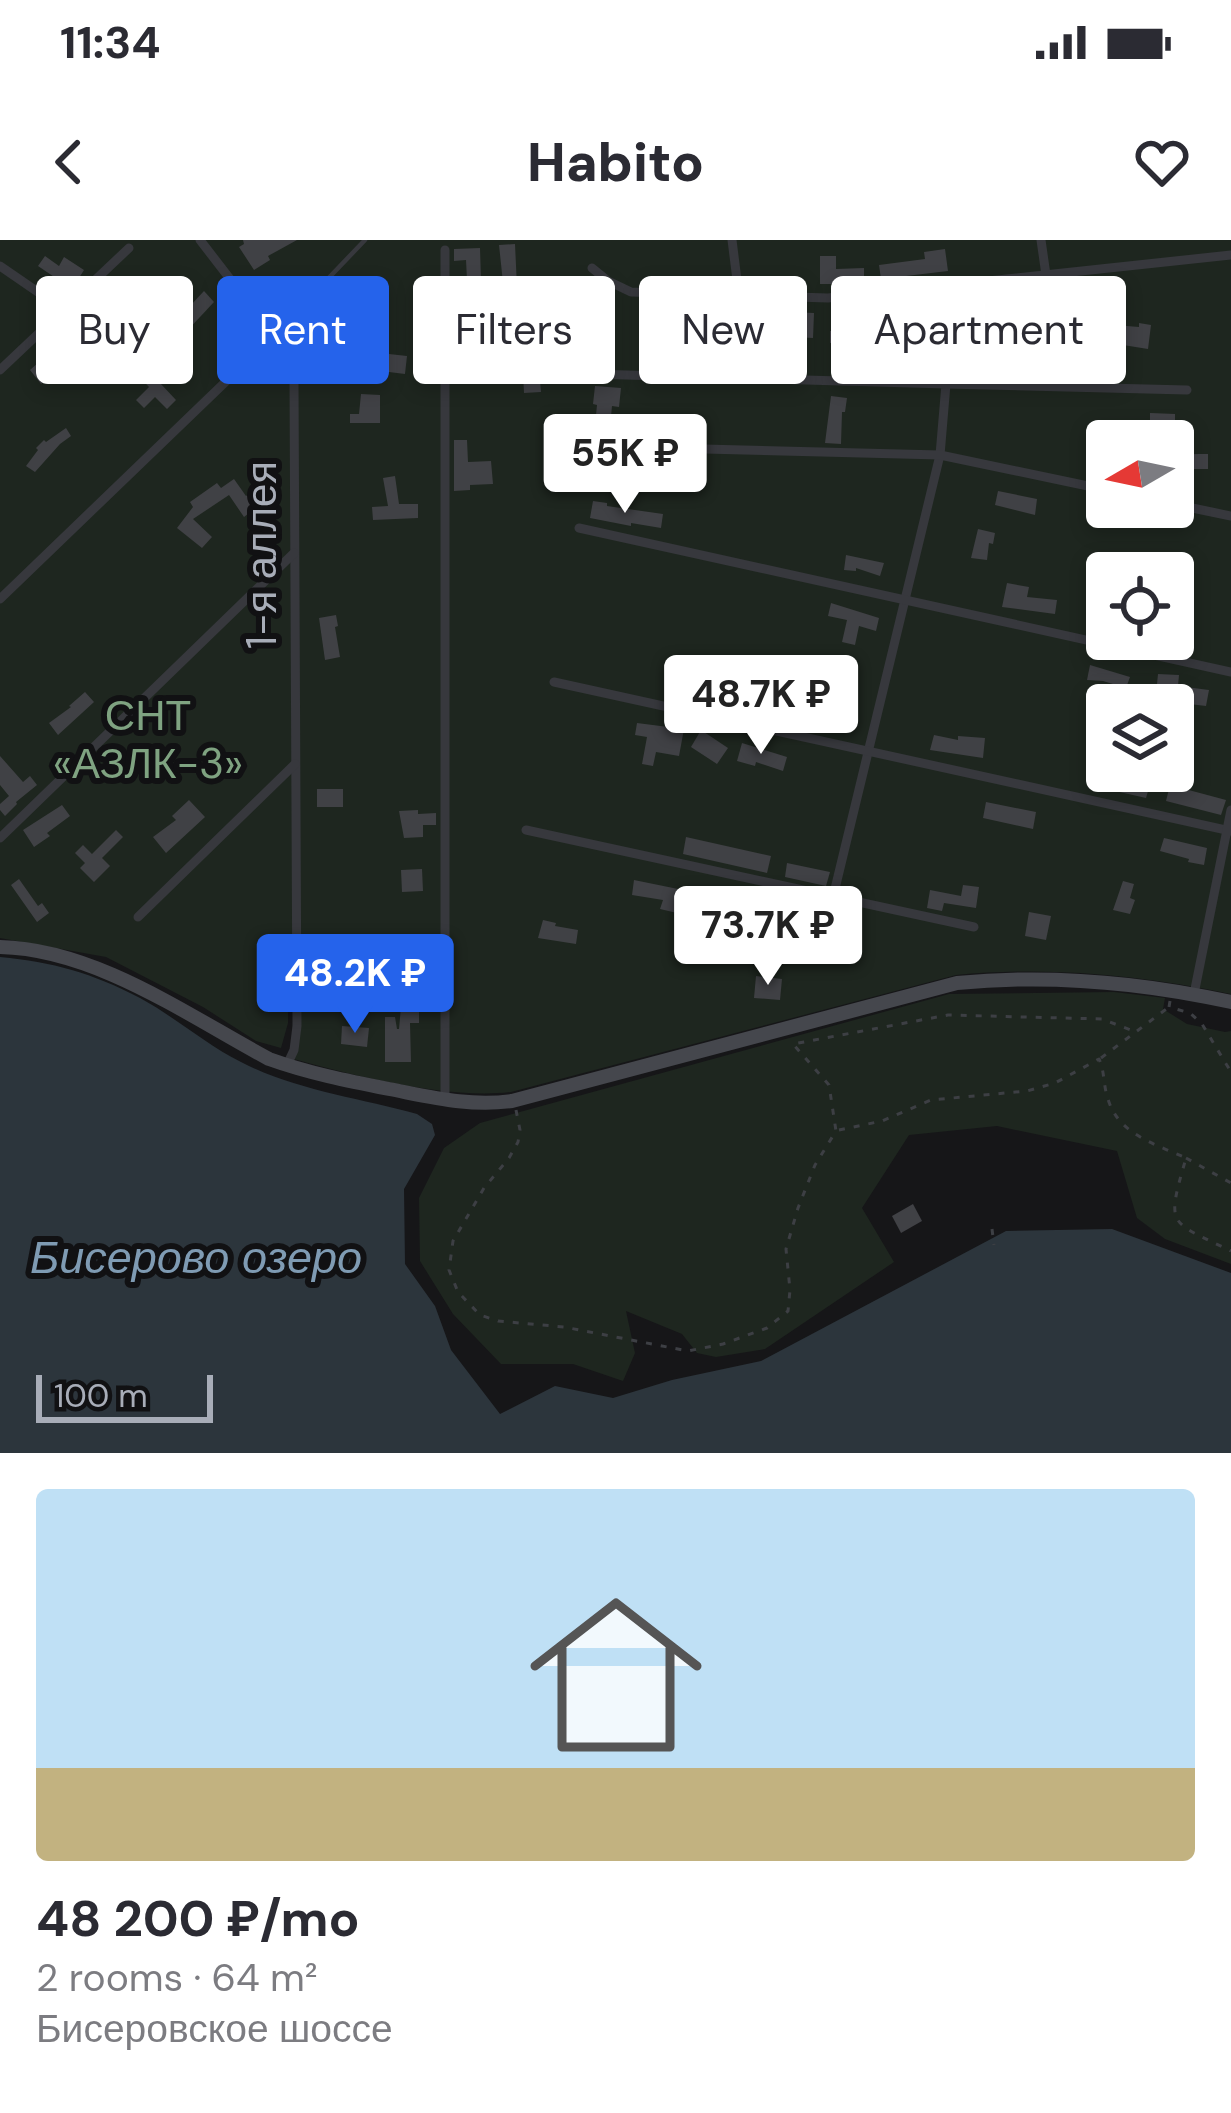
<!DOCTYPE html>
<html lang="en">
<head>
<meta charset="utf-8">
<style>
	:root { --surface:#fff; --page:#f2f2f3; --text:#2b2b33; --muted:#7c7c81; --line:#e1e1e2; --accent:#2563eb }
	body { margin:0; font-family:"DM Sans",sans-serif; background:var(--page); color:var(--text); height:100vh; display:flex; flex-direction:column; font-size:45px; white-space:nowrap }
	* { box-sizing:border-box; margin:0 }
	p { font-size:39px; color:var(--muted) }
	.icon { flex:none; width:66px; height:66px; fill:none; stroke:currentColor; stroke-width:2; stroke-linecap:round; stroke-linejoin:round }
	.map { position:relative; height:1213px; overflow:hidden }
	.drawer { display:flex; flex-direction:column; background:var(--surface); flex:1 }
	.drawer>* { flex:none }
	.hud { position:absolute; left:36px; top:36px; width:1161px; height:108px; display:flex; gap:24px }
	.needle { width:78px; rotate:261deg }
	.tools { position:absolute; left:1086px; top:180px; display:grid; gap:24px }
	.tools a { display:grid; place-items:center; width:108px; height:108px; border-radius:12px; background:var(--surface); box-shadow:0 6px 18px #0003; font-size:60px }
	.scale { position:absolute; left:36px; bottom:30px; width:177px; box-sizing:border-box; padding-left:12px; border:6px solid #a8adb8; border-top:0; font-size:33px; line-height:42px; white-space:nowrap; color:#a8adb8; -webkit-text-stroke:9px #111113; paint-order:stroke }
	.price { position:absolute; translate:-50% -102px; padding:0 27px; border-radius:12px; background:#fff; color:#222; font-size:39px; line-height:78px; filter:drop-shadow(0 3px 6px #0008) }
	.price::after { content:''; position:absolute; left:50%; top:72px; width:36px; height:27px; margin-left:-18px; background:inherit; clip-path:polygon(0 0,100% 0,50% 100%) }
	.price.selected { background:var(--accent); color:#fff }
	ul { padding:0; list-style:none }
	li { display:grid; align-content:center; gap:24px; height:636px; padding:0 36px }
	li+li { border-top:3px solid var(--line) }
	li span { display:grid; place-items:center; height:372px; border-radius:12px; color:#555 }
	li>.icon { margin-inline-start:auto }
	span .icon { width:216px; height:216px; fill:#fffc; stroke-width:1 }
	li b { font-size:51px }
	.tag { padding:0 42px; border-radius:12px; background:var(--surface); box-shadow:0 6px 18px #0003; font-size:42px; line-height:108px }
	.tag.selected { background:var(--accent); color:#fff }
	.status { display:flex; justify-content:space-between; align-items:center; height:84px; padding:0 60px; background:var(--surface); direction:ltr }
	.status svg { height:33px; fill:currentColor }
	header { display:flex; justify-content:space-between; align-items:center; height:156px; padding:0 36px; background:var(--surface); font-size:54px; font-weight:800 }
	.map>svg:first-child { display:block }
</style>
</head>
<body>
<div class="status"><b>11:34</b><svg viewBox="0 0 49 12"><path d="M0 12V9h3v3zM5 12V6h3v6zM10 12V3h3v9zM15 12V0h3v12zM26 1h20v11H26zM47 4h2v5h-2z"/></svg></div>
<header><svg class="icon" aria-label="back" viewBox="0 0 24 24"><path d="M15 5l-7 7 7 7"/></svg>Habito<svg class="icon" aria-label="heart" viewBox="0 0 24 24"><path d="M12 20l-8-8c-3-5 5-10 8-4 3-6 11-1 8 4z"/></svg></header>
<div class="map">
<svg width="1231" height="1213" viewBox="0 0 1231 1213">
	<rect width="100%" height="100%" fill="#161618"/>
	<g fill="#1e261f" fill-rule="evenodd">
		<path d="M0,0h1231v754c-91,-19 -182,-28 -275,-19l-445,117c-63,8 -160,-17 -221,-34l6,-74 -8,-5v44l-7,25 -25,-7 -53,-34 -97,-50 -106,-19zM1107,201h66v66h-66zM1107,333h66v66h-66zM1107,465h66v66h-66z"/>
		<path d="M1114,752l51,6 -2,11 24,15 38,8 6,-1v233l-66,-25 -28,-21 -20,-67 -120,-25 -88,9 -47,73 32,54 -129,87 -49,8 -19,-4 -15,-19 -56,-23 9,42 -12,28 -50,-17h-72l-48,-50 -33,-53 -1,-63 25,-50 36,-25 469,-129z"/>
	</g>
	<path fill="#2c353c" d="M0,717c53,5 92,16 140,41 35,19 65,46 101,64 54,28 118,36 176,52l15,10 3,11 -31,54 1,75 30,42 16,44 49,64 55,-28 58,12 59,-18 89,-19 245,-130 106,-2 119,44v180h-1231z"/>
	<g fill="#404145">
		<path d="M243,0h54l-29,16 2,4 -16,10 -15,-23 5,-3z"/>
		<path d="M515,4l2,43 41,-2 1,-5 15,2 -2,19 -15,-1v-3l-40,2v5l-22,1v-13h9l-5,-47z"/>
		<path d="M480,8l1,32h-14l-1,-20 -12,1v-12z"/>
		<path d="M945,9l3,22 -67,8 -2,-14 46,-6 -1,-7z"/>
		<path d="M45,16l14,10 5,-9 20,13 -12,19 -34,-23z"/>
		<path d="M820,16h16v13l28,-1v16h-44z"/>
		<path d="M204,51l10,11 -28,30 -10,-11z"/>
		<path d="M941,55l12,1 -3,24h4v14h-17z"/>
		<path d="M871,69l1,3h17v16h-8l1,32h-9v-19l-43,2v-12l26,1 -1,-22z"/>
		<path d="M792,72l22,1 -1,25 -39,-2 3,34h-19l1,-5h7l-4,-39 29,1z"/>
		<path d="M1139,83l12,2 -3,24 -25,-4 -4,24 -8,-1 4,-43 24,2z"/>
		<path d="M162,96l7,7 -24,24 31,33 -9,9 -12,-12 -11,11 -8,-8 13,-13 -19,-20z"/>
		<path d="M368,101l13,1 -1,11 27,3 -2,18 -24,-3 -1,8 -9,-1 3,-19 -8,-1z"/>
		<path d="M334,102l15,2v13h-12l3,24 -13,2 -2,-15 4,-1 1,-24z"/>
		<path d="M474,104l3,18 8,-1 3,15 -21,4 -4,-23 -5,1 -1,-11z"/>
		<path d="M60,109l13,14 -9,9 -4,-4 -19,16 -11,-14 9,-8 3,4z"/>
		<path d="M535,112l2,28h3l1,12 -17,1 -2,-40z"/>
		<path d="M1000,120l35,3 -3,14 -34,-3z"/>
		<path d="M1057,123l27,3v-3l15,2 -1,14 -43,-2z"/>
		<path d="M595,146l26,2 -2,19 -7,-1 -3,31 -15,-2 3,-30 -4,-1z"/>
		<path d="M361,154l19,1v28h-30v-9h9z"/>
		<path d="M831,156l16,2 -2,14h-3l-1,32 -16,-1z"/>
		<path d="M1150,173l25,1v21h-25z"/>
		<path d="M66,188l5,8 -11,8 -25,28 -9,-6 12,-16 -2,-2 8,-8 2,2z"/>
		<path d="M454,200h13l1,22 23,-1 2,23 -23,1v5l-16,1z"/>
		<path d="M1198,214h10v15h-35v-14z"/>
		<path d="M395,236l4,28h19v14l-45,2 -1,-13 16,-1 -5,-28z"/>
		<path d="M234,239l12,17 20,-14 1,17 -23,18 -15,-22 -36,24 19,18 -10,11 -25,-20 16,-21 -3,-5 27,-19 4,5z"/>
		<path d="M998,251l39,8 -2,16 -40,-10z"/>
		<path d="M593,261l14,2v3l56,8 -2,14 -30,-5v3l-41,-8z"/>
		<path d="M978,289l17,4 -2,11 -4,-1 -2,17 -16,-2z"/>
		<path d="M846,315l38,8 -4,13 -24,-8v3l-12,-1z"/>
		<path d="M1007,343l22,4 -2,10 30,3 -2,14 -53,-7z"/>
		<path d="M831,363l48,15 -3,13 -17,-5 -4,19 -13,-3 5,-22 -19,-4z"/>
		<path d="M336,375l2,11 -3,1 5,30 -15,3 -6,-42z"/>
		<path d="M1090,425l40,12 -4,11 -23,-7 -16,-1z"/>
		<path d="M1158,434l21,1 -1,11 31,4 -3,16 -17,-2 1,-7 -34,-3z"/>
		<path d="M767,449l16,2v6l39,5 -2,15 -25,-3 1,-5 -31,-4z"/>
		<path d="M85,452l9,10 -36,33 -9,-12 22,-16 -2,-1z"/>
		<path d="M637,483l47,6 -5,27 -23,-4 -3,14 -11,-2 5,-27 -12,-2z"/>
		<path d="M701,490l27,18 -11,16 -26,-17z"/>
		<path d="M934,495l24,5v-4l27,2 -2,20 -53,-8z"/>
		<path d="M742,503l45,14 -4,14 -27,-9 -1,4 -18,-5z"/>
		<path d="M0,516l23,26 7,-6 7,9 -21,17 1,2 -12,12 -5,-6v-6l9,-8 -9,-11z"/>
		<path d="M1106,533l45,8 -5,17 -44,-10z"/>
		<path d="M1170,545l56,15 -5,15 -55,-14z"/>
		<rect x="317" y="549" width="26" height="18"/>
		<path d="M189,560l16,17 -39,36 -13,-16 23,-17 -4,-4z"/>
		<path d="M986,562l50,10 -3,17 -50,-11z"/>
		<path d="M62,565l8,11 -23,17 3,3 -16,11 -11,-17z"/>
		<path d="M418,570v4l18,-1v12h-13v12l-19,1 -5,-27z"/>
		<path d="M116,590l7,7 -21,21 8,8 -16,16 -14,-14 5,-5 -10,-10 8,-8 9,9z"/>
		<path d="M686,597l85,19 -4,17 -84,-19z"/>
		<path d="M1164,598l43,10 -3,17 -16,-3 1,-3 -29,-8z"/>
		<path d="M787,623l43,9 -4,14 -41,-9z"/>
		<path d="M422,629l1,22 -21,1 -1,-22z"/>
		<path d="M19,639l19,27 4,-3 7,10 -12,9 -26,-37z"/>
		<path d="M634,640l49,10 -6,23 -17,-4 3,-9 -31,-5z"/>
		<path d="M1123,641l11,3 -4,14 5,2 -5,14 -17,-4z"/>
		<path d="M963,645l16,2 -3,21 -32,-5 -2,8 -15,-3 3,-18 31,6z"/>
		<path d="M705,657l46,8 -2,16 -9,-1 -5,29 -12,-3 6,-31 -26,-4z"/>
		<path d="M769,669l53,10 -3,17 -53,-13z"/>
		<path d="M1029,672l22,4 -5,24 -21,-4z"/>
		<path d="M543,680l13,3 -1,3 23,4 -2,14 -38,-6z"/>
		<path d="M756,736l26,3 -2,21 -26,-2z"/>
		<path d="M401,767h18v16h-9l1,39h-26v-45h10l2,12h2z"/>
		<path d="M342,786l27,2 -2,19 -26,-3z"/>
		<path d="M913,964l9,17 -21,12 -9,-17z"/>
	</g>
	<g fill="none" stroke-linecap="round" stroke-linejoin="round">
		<g stroke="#3d3f44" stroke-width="3" stroke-dasharray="6 9" stroke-linecap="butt">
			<path d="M1170,761l-1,6 21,6 12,11 29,48"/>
			<path d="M1101,818l68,-51"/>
			<path d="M516,870l4,20 -2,12 -9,16 -25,30 -31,53 -4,29 9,22 22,23 18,6 66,6 124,24 35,-7 44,-16 21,-17 2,-21 -4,-41 12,-41 17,-43 21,-34 -7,-46 -36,-41 155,-29 154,4 34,13"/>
			<path d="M839,890l43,-9 49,-21 96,-9 28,-8 44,-24c6,13 4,26 9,40 10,35 47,45 78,59 -20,70 -18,62 45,93"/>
			<path d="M1186,918l45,25"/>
			<path d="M992,989l2,16"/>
		</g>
		<path stroke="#37383d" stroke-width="4.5" d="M276,93l89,-93"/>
		<g stroke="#37383d" stroke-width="9">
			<path d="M200,0l84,109 10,32 3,645 -3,24 -7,15"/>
			<path d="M732,0l7,56"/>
			<path d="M1041,0l5,35"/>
			<path d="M445,10v850"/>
			<path d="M0,26l64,44"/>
			<path d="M592,28l16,13 23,11 197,6 403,-43"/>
			<path d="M0,130l129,-122"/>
			<path d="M591,134l355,10 -6,71 -107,442"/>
			<path d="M946,144l241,6"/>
			<path d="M583,206l357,9 167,35"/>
			<path d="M1173,264l58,12"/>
			<path d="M579,288l652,144"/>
			<path d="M0,359l272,-262"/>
			<path d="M554,442l677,149"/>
			<path d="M526,590l448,97"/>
			<path d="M0,598l294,-285"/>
			<path d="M138,677l157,-153"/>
			<path d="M1194,754l37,-184"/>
		</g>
		<path stroke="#45474d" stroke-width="14" d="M0,707c95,2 187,68 269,112 39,14 79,22 120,30 42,8 81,18 123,12l445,-118c93,-9 183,-1 274,19"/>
	</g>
	<g text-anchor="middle" stroke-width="12" stroke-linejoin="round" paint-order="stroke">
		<g font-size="42" fill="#a8adb8" stroke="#111113">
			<text transform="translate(261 315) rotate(-90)" y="15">1-я аллея</text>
		</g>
		<g font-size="42" fill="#7fa381" stroke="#111113">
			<text x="148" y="490">СНТ<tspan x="148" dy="48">«АЗЛК-3»</tspan></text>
		</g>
		<g font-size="45" font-style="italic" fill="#7f9bb3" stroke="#111113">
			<text x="196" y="1033">Бисерово озеро</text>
		</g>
	</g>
</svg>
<div class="tools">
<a><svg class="needle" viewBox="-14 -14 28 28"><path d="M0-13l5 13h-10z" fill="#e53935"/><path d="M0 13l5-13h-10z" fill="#7c7c81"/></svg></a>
<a><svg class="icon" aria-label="locate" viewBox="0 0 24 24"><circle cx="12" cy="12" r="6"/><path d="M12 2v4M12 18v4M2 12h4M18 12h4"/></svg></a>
<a><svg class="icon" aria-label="layers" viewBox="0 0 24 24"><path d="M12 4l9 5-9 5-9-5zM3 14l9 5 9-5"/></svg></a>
</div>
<div class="scale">100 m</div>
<b class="price" style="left:625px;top:276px">55K ₽</b>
<b class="price" style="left:761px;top:517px">48.7K ₽</b>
<b class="price" style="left:768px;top:748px">73.7K ₽</b>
<b class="price selected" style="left:355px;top:796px">48.2K ₽</b>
<div class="hud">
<a class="tag">Buy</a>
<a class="tag selected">Rent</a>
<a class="tag">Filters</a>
<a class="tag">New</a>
<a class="tag">Apartment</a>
</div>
</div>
<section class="drawer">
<ul>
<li><span style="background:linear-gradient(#bfe0f5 75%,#c2b280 0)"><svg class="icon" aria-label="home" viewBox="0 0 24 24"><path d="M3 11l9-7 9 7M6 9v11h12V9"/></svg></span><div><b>48 200 ₽/mo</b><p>2 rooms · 64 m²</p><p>Бисеровское шоссе</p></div></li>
</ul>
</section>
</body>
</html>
